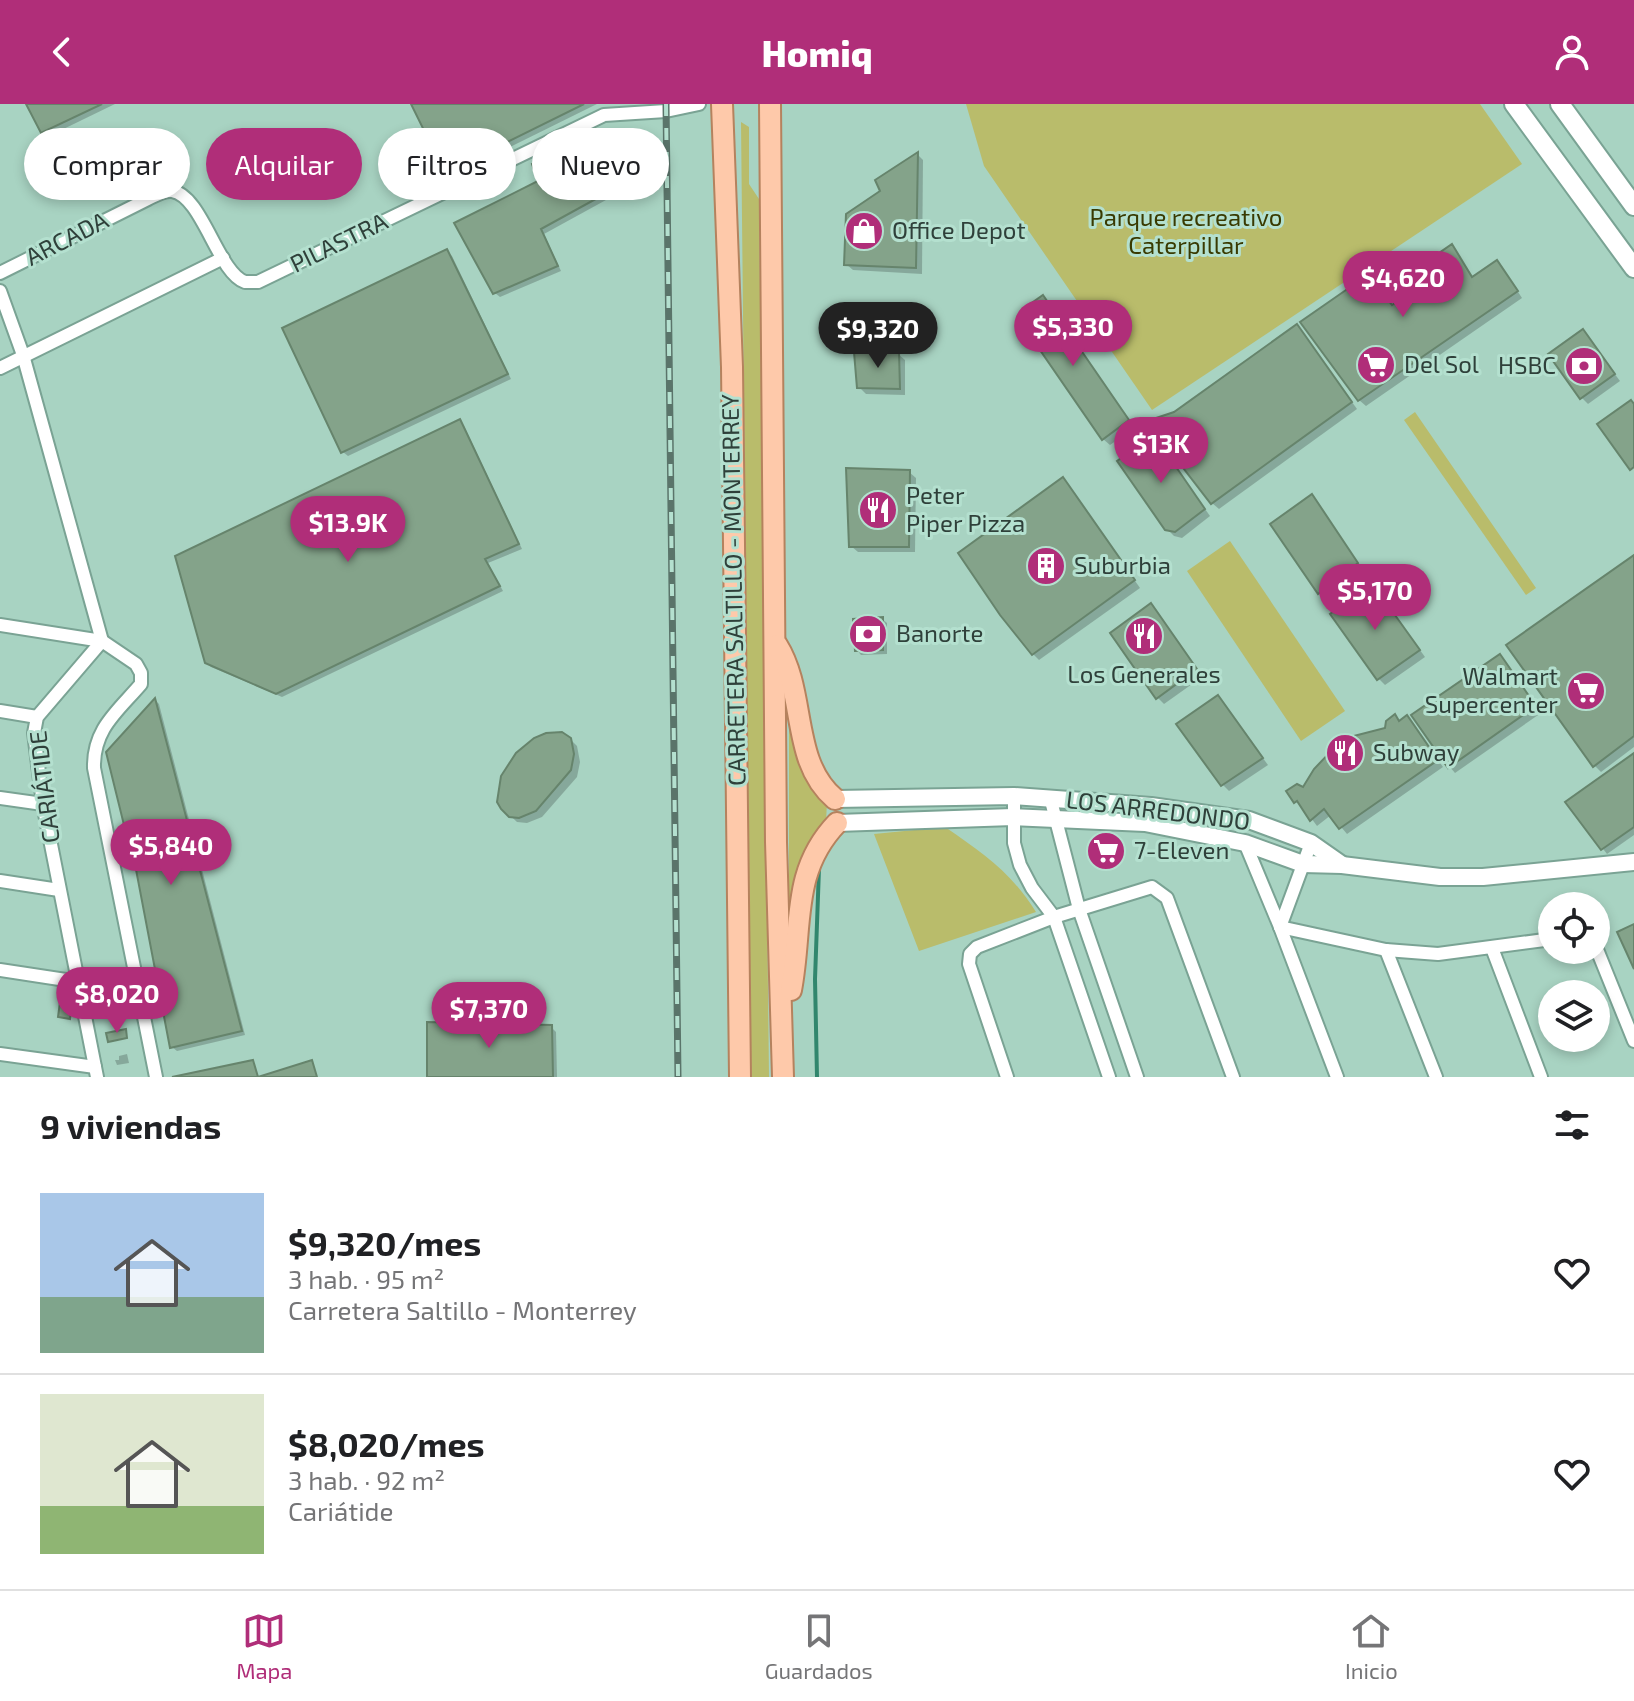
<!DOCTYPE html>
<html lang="es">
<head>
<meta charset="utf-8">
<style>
	:root { --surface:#fff; --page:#f2f2f2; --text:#202124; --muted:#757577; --line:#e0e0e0; --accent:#b02e79 }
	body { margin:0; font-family:"Exo 2",sans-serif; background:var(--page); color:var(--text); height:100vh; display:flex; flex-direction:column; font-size:30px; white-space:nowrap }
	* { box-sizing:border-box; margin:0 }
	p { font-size:26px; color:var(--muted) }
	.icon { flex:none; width:44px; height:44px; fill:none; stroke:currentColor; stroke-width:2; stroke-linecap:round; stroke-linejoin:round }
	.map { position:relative; height:973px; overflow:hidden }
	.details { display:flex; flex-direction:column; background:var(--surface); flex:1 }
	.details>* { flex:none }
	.top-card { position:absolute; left:24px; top:24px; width:800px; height:72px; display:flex; gap:16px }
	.controls { position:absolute; left:1538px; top:788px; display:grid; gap:16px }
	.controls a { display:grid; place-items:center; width:72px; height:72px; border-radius:50%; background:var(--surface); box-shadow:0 4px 12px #0003; font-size:40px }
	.price { position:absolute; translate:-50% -68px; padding:0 18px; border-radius:28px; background:var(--accent); color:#fff; font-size:26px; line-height:52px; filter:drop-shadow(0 2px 4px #0008) }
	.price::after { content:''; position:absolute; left:50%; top:48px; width:24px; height:18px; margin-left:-12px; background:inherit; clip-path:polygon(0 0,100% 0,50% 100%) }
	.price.current { background:#222; color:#fff }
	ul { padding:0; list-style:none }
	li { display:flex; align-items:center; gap:24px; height:200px; padding:0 40px }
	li+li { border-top:2px solid var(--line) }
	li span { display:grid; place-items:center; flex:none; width:224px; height:160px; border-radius:0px; color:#555 }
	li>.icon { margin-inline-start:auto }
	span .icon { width:96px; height:96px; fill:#fffc; stroke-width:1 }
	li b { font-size:34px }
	h2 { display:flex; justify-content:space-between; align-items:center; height:96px; padding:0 40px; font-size:34px }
	.chip { padding:0 28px; border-radius:36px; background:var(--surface); box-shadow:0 4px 12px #0003; font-size:28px; line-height:72px }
	.chip.current { background:var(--accent); color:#fff }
	header { display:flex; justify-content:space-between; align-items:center; height:104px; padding:0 40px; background:var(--accent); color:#fff; font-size:36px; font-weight:800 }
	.tabs { display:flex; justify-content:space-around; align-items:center; height:112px; border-top:2px solid var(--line); background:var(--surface); font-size:22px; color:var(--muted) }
	.tabs a { display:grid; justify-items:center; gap:4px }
	.tabs .current { color:var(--accent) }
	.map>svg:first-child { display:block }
</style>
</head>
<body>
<header><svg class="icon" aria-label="back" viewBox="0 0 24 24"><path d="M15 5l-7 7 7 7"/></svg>Homiq<svg class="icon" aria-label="person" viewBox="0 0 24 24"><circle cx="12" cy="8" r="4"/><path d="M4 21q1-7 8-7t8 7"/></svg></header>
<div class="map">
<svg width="1634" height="973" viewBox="0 0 1634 973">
	<rect width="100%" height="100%" fill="#a8d3c2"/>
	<g fill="#b9bc6b">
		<path d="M966,0h514l42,60 -370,246 -168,-244z"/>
		<path d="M741,18l8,5v57l10,15 10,878h-18z"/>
		<path d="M1415,308l121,176 -10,7 -122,-175z"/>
		<path d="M1230,437l115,170 -44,30 -114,-170z"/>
		<path d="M789,594l7,43 10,37 21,23 -1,22 -37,136z"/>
		<path d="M945,723c38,26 66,45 91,85l-117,39 -45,-117z"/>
	</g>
	<g fill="#0003">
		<path d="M28,0h87l-68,33z"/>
		<path d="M413,0h184l-146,72z"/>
		<path d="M579,40l4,4 23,52 -62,34 17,37 -61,26 -5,-4 46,-111z"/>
		<path d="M918,51l5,5 -1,114 -69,-4 -7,-6 36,-72z"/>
		<path d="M1452,143l22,31 29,-9 19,29 -156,108 -7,-6 34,-93 29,-20z"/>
		<path d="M447,148l5,4 59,123 -163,77 -5,-4z"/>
		<path d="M1049,200l85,124 -24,17 -7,-6z"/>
		<path d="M1297,222l60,83 -138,100 -7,-6z"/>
		<path d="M1583,228l37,49 -32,23 -6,-6z"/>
		<path d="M898,250l7,6v35l-39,-1 -7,-7z"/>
		<path d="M460,318l4,4 58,123 -34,14 15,28 -221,106 -71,-30 -5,-5z"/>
		<path d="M1154,333l56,79 -28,22 -8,-2 -7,-7z"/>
		<path d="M909,368l7,6 -1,74h-57l-7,-6z"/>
		<path d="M1069,382l71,102 -101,72 -6,-6z"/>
		<path d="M1312,393l51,73 -37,29 -7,-6z"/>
		<path d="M1634,453v190l-33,25 -7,-7z"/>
		<path d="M1378,488l47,65 -40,28 -7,-7z"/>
		<path d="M1151,502l51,71 -38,27 -7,-7z"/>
		<path d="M882,515l5,4v31l-26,1 -4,-5z"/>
		<path d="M1500,552l41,57 -86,60 -6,-7z"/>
		<path d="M1218,593l50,68 -39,26 -6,-6z"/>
		<path d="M155,596l4,4 86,331 -68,16 -5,-4z"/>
		<path d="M1395,612l6,6 6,-4 6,6 30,43 -96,67 -16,-19 -14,11 -14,-19 -8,-6 9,-12 83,-60z"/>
		<path d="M570,635l7,7 3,16 -3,15 -35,40 -15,6 -10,-1 -15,-14z"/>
		<path d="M1634,652v79l-27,19 -39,-51z"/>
		<path d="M551,923l5,5 1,45h-128z"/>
		<path d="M127,950l2,9 -12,2 -2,-5h4v-4z"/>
	</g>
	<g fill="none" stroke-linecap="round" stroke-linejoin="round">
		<path stroke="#31866d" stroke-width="4" d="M817,973l-2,-98 4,-111"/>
	</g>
	<g fill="#84a38a" stroke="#66846c" stroke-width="2">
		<path d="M26,0h76l-61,29z"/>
		<path d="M411,0h173l-139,69z"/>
		<path d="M579,38l24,53 -62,34 17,37 -65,28 -39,-71 84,-42 -6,-17z"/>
		<path d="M918,48l-2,116 -72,-3 2,-51 34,-23 -5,-11z"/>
		<path d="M1452,140l20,33 25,-17 21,31 -160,110 -58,-79 69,-48 23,31 27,-19 -9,-13z"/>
		<path d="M447,145l61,125 -167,79 -59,-125z"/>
		<path d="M1043,191l86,125 -27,20 -82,-119 3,-12z"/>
		<path d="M1297,220l55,78 -141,102 -64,-83 27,-9z"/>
		<path d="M1583,225l32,45 -35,25 -32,-45z"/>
		<path d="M854,248h45l1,37 -43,-1z"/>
		<path d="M1631,296l3,4v63l-4,3 -33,-46z"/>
		<path d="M460,315l59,125 -34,15 15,27 -224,108 -71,-31 -30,-107z"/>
		<path d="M1154,331l51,74 -30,23 -10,-2 -48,-69z"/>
		<path d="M846,364l64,2 -1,77h-60z"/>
		<path d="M1063,373l72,103 -103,75 -32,-40 -42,-62z"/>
		<path d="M1312,390l46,69 -40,31 -48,-70z"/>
		<path d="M1634,451v181l-41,31 -87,-122z"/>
		<path d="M1372,479l48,67 -43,30 -47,-66z"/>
		<path d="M1151,499l46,66 -41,30 -46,-66z"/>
		<path d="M883,513v33l-28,1 -2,-32z"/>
		<path d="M1500,550l36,52 -88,62 -37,-53z"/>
		<path d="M1218,591l45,63 -42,28 -45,-62z"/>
		<path d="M155,594l87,333 -72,17 -40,-210 -6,-13 -18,-73z"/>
		<path d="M1395,610l4,7 8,-6 31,45 -99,69 -15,-20 -14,12 -13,-20 -3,2 -8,-12 11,-7 6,3 11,-18 23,-24 13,-8 35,-9 1,-7z"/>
		<path d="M562,628l9,6 3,16 -3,16 -35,41 -17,7 -10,-1 -8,-8 -4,-7 4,-26 15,-23 18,-15 12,-5z"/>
		<path d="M1634,649v74l-33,23 -36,-48z"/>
		<path d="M1634,820v45l-17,-37z"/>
		<path d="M60,898l12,2 -2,15 -12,-2z"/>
		<path d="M427,918l125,3 1,52h-126z"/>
		<path d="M126,925l1,9 -19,4 -2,-9z"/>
		<path d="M253,956l5,17 54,-17 5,17h-145z"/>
	</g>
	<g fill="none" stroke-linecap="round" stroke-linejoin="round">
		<defs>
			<g id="minor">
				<path d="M0,169l148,-74c8,-4 16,-9 24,-8 30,4 46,82 73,91 2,0 12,0 13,0l346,-167 62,-4 33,-7"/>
				<path d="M0,187l23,64 79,286 -65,76 -3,16 9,71 54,273"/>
				<path d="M0,264l223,-110"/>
				<path d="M0,521l102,16 34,23 5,9v11c-24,28 -48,45 -47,84l62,309"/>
				<path d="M0,607l37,6"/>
				<path d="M1014,692v47l6,22 12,23 22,29 55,160"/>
				<path d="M1050,693l29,112 58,168"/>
				<path d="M0,694l43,6"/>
				<path d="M1245,739l35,84 57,150"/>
				<path d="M0,777l59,9"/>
				<path d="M1280,823l106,23 52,4 114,-15"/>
				<path d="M1280,823l31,-84"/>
				<path d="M1596,843l38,94"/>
				<path d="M1492,844l49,129"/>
				<path d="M1386,846l50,127"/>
				<path d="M0,866l79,12"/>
				<path d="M0,950l95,13"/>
				<path d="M1007,973l-38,-113 1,-10 7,-7 77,-30 98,-30 15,11 66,179"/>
			</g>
			<g id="tertiary">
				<path d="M835,695l179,-3 137,10 98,14 62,23 30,21"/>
				<path d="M837,719l176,-6 132,6 100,20 58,21 39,1 98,12h43l151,-15"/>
			</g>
			<g id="secondary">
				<path d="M1514,0l120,164"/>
				<path d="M1560,0l74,102"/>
			</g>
			<g id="primary">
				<path d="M722,0l10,263 8,710"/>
				<path d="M770,0l6,738 7,235"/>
				<path d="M777,541c30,48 13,116 58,154"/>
				<path d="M791,886c12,-62 -1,-118 46,-167"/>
			</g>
		</defs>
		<use href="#minor" stroke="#7aa394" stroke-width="16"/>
		<use href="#tertiary" stroke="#7aa394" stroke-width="20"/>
		<use href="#secondary" stroke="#7aa394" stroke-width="22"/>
		<use href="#primary" stroke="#b5825e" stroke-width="24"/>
		<use href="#minor" stroke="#fff" stroke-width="12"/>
		<use href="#tertiary" stroke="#fff" stroke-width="16"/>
		<use href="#secondary" stroke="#fff" stroke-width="18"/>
		<use href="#primary" stroke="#fec9aa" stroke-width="20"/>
		<defs>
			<path id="rail" d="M666,0l12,973"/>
		</defs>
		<use href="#rail" stroke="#5a746a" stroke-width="7"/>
		<use href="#rail" stroke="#b4e0cf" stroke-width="4" stroke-dasharray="12" stroke-linecap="butt"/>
	</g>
	<defs>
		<symbol id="shop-disc" viewBox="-11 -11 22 22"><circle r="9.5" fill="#b02e79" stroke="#b4e0cf"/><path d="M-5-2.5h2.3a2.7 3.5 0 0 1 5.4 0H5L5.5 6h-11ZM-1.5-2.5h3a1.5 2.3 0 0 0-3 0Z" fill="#fff"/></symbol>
		<symbol id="supermarket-disc" viewBox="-11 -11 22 22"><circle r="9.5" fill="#b02e79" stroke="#b4e0cf"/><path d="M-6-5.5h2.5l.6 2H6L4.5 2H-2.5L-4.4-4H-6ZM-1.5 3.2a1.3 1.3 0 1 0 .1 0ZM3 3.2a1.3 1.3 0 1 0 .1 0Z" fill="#fff"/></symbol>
		<symbol id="bank-disc" viewBox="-11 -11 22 22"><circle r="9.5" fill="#b02e79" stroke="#b4e0cf"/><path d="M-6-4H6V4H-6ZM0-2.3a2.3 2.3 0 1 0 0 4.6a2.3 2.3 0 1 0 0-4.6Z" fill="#fff"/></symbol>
		<symbol id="restaurant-disc" viewBox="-11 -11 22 22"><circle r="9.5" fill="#b02e79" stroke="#b4e0cf"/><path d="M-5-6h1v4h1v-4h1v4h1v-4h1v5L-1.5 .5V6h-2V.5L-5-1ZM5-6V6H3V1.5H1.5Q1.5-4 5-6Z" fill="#fff"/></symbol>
		<symbol id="building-disc" viewBox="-11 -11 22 22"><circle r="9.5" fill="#b02e79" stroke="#b4e0cf"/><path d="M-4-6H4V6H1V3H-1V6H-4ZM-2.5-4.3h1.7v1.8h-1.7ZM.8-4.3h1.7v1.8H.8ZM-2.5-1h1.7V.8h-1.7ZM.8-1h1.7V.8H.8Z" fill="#fff"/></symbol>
	</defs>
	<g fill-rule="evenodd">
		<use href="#shop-disc" x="842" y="105" width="44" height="44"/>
		<use href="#supermarket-disc" x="1354" y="239" width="44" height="44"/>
		<use href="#bank-disc" x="1562" y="240" width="44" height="44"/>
		<use href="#restaurant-disc" x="856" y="384" width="44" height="44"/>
		<use href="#building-disc" x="1024" y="440" width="44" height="44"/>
		<use href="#bank-disc" x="846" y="508" width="44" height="44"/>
		<use href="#restaurant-disc" x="1122" y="510" width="44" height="44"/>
		<use href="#supermarket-disc" x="1564" y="565" width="44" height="44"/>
		<use href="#restaurant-disc" x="1323" y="627" width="44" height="44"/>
		<use href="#supermarket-disc" x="1084" y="725" width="44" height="44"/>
	</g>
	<g text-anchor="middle" stroke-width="6" stroke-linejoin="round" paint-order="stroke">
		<g font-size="24" fill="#393a01" stroke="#b4e0cf">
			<text x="1186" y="122">Parque recreativo<tspan x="1186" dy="28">Caterpillar</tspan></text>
		</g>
		<g font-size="24" fill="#2f403a" stroke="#b4e0cf" text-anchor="start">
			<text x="892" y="135">Office Depot</text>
			<text x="1404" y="269">Del Sol</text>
			<text x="1556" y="270" text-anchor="end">HSBC</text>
			<text x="906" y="400">Peter<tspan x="906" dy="28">Piper Pizza</tspan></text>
			<text x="1074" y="470">Suburbia</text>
			<text x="896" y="538">Banorte</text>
			<text x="1144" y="579" text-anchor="middle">Los Generales</text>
			<text x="1558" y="581" text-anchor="end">Walmart<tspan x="1558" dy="28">Supercenter</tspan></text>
			<text x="1373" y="657">Subway</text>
			<text x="1134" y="755">7-Eleven</text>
		</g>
		<g font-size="24" fill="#2f403a" stroke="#b4e0cf">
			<text transform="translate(67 135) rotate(-27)" y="8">ARCADA</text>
			<text transform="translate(339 139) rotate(-26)" y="8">PILASTRA</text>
			<text transform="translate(734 486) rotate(-91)" y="8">CARRETERA SALTILLO - MONTERREY</text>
			<text transform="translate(45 683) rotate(-97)" y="8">CARIÁTIDE</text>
			<text transform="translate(1158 707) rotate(7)" y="8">LOS ARREDONDO</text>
		</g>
	</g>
</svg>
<div class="controls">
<a><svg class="icon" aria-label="locate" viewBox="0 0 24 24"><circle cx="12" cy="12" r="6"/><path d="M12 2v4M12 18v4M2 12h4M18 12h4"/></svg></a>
<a><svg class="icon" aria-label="layers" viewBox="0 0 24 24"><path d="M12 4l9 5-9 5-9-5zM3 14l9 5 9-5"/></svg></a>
</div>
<b class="price" style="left:1403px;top:215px">$4,620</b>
<b class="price" style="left:1073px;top:264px">$5,330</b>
<b class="price current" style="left:878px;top:266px">$9,320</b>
<b class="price" style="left:1161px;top:381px">$13K</b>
<b class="price" style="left:348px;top:460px">$13.9K</b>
<b class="price" style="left:1375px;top:528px">$5,170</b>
<b class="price" style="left:171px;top:783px">$5,840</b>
<b class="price" style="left:117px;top:931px">$8,020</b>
<b class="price" style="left:489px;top:946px">$7,370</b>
<div class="top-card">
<a class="chip">Comprar</a>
<a class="chip current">Alquilar</a>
<a class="chip">Filtros</a>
<a class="chip">Nuevo</a>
</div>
</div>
<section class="details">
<h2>9 viviendas<svg class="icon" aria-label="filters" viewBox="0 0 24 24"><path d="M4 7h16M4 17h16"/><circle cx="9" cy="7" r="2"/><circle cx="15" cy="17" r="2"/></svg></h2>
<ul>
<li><span style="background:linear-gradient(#a9c7e8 65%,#7fa58c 0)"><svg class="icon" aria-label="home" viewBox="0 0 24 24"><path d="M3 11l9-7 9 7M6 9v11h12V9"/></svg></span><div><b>$9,320/mes</b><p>3 hab. · 95 m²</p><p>Carretera Saltillo - Monterrey</p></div><svg class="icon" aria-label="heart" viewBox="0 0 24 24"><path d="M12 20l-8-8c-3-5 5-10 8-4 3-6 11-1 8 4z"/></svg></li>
<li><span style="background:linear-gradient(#dfe7d0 70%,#8fb573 0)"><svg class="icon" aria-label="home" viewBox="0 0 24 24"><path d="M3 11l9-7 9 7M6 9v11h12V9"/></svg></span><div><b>$8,020/mes</b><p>3 hab. · 92 m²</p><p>Cariátide</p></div><svg class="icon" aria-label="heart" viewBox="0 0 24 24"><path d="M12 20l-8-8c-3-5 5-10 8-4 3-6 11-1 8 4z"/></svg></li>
</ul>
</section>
<nav class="tabs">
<a class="current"><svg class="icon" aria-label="map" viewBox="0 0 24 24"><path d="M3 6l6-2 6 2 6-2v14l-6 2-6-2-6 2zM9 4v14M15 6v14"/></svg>Mapa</a>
<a><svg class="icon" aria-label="saved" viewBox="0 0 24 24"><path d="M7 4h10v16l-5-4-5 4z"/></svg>Guardados</a>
<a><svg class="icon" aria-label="home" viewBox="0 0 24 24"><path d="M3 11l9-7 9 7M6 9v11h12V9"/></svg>Inicio</a>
</nav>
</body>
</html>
